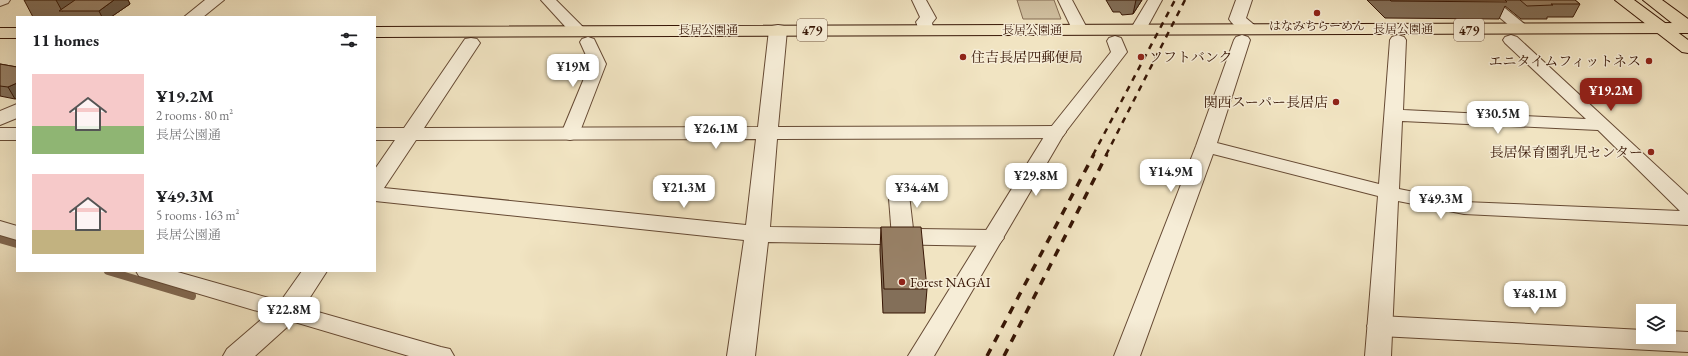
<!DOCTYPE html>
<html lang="en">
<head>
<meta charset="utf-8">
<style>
	:root { --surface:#fff; --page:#f2f2f2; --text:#202124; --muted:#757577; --accent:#8f2418 }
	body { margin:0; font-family:"EB Garamond","Noto Serif JP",serif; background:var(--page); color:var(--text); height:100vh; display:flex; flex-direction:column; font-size:15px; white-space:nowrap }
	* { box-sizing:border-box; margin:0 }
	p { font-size:13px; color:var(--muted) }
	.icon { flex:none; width:22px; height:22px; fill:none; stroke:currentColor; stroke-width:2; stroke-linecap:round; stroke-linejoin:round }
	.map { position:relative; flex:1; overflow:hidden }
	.drawer { position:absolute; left:16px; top:16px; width:360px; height:256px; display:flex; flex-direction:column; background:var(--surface); border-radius:0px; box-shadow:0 4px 16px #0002 }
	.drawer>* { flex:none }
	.buttons { position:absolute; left:1636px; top:304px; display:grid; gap:8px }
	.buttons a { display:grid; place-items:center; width:40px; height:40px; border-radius:0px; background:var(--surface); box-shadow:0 4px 16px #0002; font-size:20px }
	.price { position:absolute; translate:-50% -34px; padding:0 9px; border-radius:8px; background:#fff; color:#222; font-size:13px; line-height:26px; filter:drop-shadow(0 1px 2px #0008) }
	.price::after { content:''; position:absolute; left:50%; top:24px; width:12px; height:9px; margin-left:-6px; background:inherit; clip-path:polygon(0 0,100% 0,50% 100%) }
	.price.active { background:var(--accent); color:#fff }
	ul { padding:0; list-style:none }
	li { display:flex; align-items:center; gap:12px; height:100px; padding:0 16px }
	li span { display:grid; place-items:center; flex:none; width:112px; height:80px; border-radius:0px; color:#555 }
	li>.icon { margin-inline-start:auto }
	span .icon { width:48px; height:48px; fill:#fffc; stroke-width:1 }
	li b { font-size:17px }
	h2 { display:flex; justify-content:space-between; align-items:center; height:48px; padding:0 16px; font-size:17px }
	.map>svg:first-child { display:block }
</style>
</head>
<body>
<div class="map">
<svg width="1688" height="356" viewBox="0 0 1688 356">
	<rect width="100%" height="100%" fill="#f1e4c2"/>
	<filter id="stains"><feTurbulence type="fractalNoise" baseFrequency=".005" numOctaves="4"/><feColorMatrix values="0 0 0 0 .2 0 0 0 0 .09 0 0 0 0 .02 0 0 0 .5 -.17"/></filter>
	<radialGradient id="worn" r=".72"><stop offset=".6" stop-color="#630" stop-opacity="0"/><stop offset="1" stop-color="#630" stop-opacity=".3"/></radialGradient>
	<path fill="#d1c1a2" stroke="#846c54" d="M1017,0h37l7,19h-38z"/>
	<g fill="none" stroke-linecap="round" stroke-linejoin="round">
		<g stroke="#816850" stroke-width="8">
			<path d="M0,239l17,5"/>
			<path d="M108,271l84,25"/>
		</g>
		<defs>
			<g id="minor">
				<path d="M541,0h15l28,28 2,3 -2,3h-12z"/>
				<path d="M912,0h14l10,18 -4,5 2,7 -2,3h-12l-4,-11 4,-5z"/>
				<path d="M1058,0h14l16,30 -2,3h-12z"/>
				<path d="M1148,0h14l-18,33h-12l-2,-3z"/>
				<path d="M1479,0h16l37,30 -2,3h-12z"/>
				<path d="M1242,35l6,2 2,3 -33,103 162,41 11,-144 2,-3 6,-2 6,2 2,3 -3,70 183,9 -81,-76 -2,-3 2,-3 6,-2 6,2 171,158v30l-224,-11 -66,-13 -7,155h-26l13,-160 -165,-42 -73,202h-26l82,-210 38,-106 2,-3zM1402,121l196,9 82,81 -216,-9 -65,-13z"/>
				<path d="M1115,36l6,2 6,14 -63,82 -130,222h-26l139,-224 64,-80 -4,-11 2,-3z"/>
				<path d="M588,37l6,2 12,25 -27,70 -2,4 -7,2 -7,-2 -2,-4 29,-70 -10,-22 2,-3z"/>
				<path d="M898,180l7,2 3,4 6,51 -3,5 -8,2 -8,-2 -3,-5 -4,-51 3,-4z"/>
				<path d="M0,221l17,5v14l-17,-5z"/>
				<path d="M136,271h38l267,76 9,2 4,7h-45l-270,-80z"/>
			</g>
			<g id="tertiary">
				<path d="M0,0h10l-2,3 -8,3z"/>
				<path d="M205,0h19l-21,17h-19z"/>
				<path d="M1236,0h16l-6,18 13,11 -3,4c-11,2 -21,-5 -27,-14z"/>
				<path d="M778,25l6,1 3,4 -9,97 278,-1 7,2 3,4 -3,4 -7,2 -279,1 -7,88 222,3 8,3 4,5 -4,5 -8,3 -224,-4 -13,114h-28l17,-116 -369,-39v-32l20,-29h-20v-12h29l61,-89 6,-1 6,1 3,4 -56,85 334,-1 11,-97 3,-4zM756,139l-10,86 -362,-37 32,-48z"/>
				<path d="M17,104v14l-17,7v-14z"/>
				<rect x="0" y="128" width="17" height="12"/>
				<path d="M302,271h25l-31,48 -41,37h-32l4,-7 51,-44z"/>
				<path d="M1380,316l263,14v7h26v-6l19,1v20l-308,-16 -9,-3 -4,-7 4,-7z"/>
			</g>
			<g id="primary">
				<path d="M1615,0h19l54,40v13l-6,-1z"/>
				<path d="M1643,0h19l26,19v13l-6,-1z"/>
			</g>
			<g id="trunk">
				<path d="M1688,23v10l-1313,4v-10z"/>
				<rect x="0" y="28" width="17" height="10"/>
			</g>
		</defs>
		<use href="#minor" stroke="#664a34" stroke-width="2"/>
		<use href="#tertiary" stroke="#664a34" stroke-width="2"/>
		<use href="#primary" stroke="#371605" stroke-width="2"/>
		<use href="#trunk" stroke="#371605" stroke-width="2"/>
		<use href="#minor" fill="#f6edd7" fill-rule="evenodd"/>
		<use href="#tertiary" fill="#f6edd7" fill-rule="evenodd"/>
		<use href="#primary" fill="#f1e4c2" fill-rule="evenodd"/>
		<use href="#trunk" fill="#f1e4c2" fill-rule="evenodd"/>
		<g stroke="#371605" stroke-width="2.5" stroke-dasharray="6 6" stroke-linecap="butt">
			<path d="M1093,155l82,-155"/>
			<path d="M1106,155l79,-155"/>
		</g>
		<g stroke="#371605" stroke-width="3.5" stroke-dasharray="8 8" stroke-linecap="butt">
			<path d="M987,356l107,-202"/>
			<path d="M1004,356l103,-202"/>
		</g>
	</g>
	<g fill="#836f59" stroke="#371605">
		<path d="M24,0h104l2,4 -19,13h-78z"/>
		<path d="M1106,0h36l-9,14 -11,1 -2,-3h-7z"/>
		<path d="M1367,0h208l5,4 -7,13h-26v2h-26l-16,-13 -6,13 -114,-1z"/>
		<path d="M0,64l17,3v31l-2,1 -15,-3z"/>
		<path d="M881,227l46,62 -2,24h-42l-3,-63z"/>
	</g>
	<g fill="#6a5a48" stroke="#371605">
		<path d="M56,0h36l-30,11z"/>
		<path d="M114,0h14l2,4 -19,13h-9l-3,-6z"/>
		<path d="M1136,0h6l-9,14z"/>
		<path d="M17,83v15l-2,1 -7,-12z"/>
	</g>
	<g fill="#988167" stroke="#371605">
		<path d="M75,0h39l-15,11h-40z"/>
		<path d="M1390,0h115l2,2 -116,-1z"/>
		<path d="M1520,0h55l5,4h-29l2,1 -26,1z"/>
		<path d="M0,64l17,3v16l-9,4 -8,-1z"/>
		<path d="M881,227h40l6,62h-43z"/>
	</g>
	<g fill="#8f2418" stroke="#f6edd7" stroke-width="1.5">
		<circle cx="1317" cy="13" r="4"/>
		<circle cx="963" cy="57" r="4"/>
		<circle cx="1141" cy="57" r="4"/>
		<circle cx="1649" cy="61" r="4"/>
		<circle cx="1336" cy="102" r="4"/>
		<circle cx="1651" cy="152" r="4"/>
		<circle cx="902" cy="282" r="4"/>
	</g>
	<g text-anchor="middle" stroke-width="3" stroke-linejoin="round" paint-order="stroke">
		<g font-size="12" fill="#371605" stroke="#f6edd7">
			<text x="1317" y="30">はなみちらーめん</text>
		</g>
		<g font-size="12" fill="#371605" stroke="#f6edd7">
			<text x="1403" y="33">長居公園通</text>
			<text x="708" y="34">長居公園通</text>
			<text x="1032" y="34">長居公園通</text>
		</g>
		<g fill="#f6edd7" stroke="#705644" stroke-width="1">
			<rect x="797" y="19" width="30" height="22" rx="3"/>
			<rect x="1454" y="19" width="30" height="22" rx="3"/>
		</g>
		<g font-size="13" font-weight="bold" fill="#371605">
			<text x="812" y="35">479</text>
			<text x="1469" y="35">479</text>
		</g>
		<g font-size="14" fill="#371605" stroke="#f6edd7" text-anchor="start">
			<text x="971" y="62">住吉長居四郵便局</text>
			<text x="1149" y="62">ソフトバンク</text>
			<text x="1641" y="66" text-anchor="end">エニタイムフィットネス</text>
			<text x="1328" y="107" text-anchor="end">関西スーパー長居店</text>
			<text x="1643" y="157" text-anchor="end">長居保育園乳児センター</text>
			<text x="910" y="287">Forest NAGAI</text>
		</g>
	</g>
	<rect width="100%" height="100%" filter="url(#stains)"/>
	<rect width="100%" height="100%" fill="url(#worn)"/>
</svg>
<div class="buttons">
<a><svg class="icon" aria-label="layers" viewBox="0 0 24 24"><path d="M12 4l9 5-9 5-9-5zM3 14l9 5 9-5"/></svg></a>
</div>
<b class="price" style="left:573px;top:88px">¥19M</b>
<b class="price active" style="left:1611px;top:112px">¥19.2M</b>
<b class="price" style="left:1498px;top:135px">¥30.5M</b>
<b class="price" style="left:716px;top:150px">¥26.1M</b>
<b class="price" style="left:1171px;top:193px">¥14.9M</b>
<b class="price" style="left:1036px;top:197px">¥29.8M</b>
<b class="price" style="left:684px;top:209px">¥21.3M</b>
<b class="price" style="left:917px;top:209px">¥34.4M</b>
<b class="price" style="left:1441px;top:220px">¥49.3M</b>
<b class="price" style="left:1535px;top:315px">¥48.1M</b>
<b class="price" style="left:289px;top:331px">¥22.8M</b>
<section class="drawer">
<h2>11 homes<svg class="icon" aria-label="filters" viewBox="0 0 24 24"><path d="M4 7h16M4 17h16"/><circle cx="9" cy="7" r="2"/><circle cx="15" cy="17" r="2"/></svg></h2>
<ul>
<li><span style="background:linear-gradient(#f6c9c9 65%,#8fb573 0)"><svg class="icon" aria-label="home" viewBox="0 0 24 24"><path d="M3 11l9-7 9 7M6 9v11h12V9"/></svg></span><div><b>¥19.2M</b><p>2 rooms · 80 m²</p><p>長居公園通</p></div></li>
<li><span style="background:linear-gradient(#f6c9c9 70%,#c2b280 0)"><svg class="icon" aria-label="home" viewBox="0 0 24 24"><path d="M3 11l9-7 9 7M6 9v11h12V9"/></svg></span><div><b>¥49.3M</b><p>5 rooms · 163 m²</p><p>長居公園通</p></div></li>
</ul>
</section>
</div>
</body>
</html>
